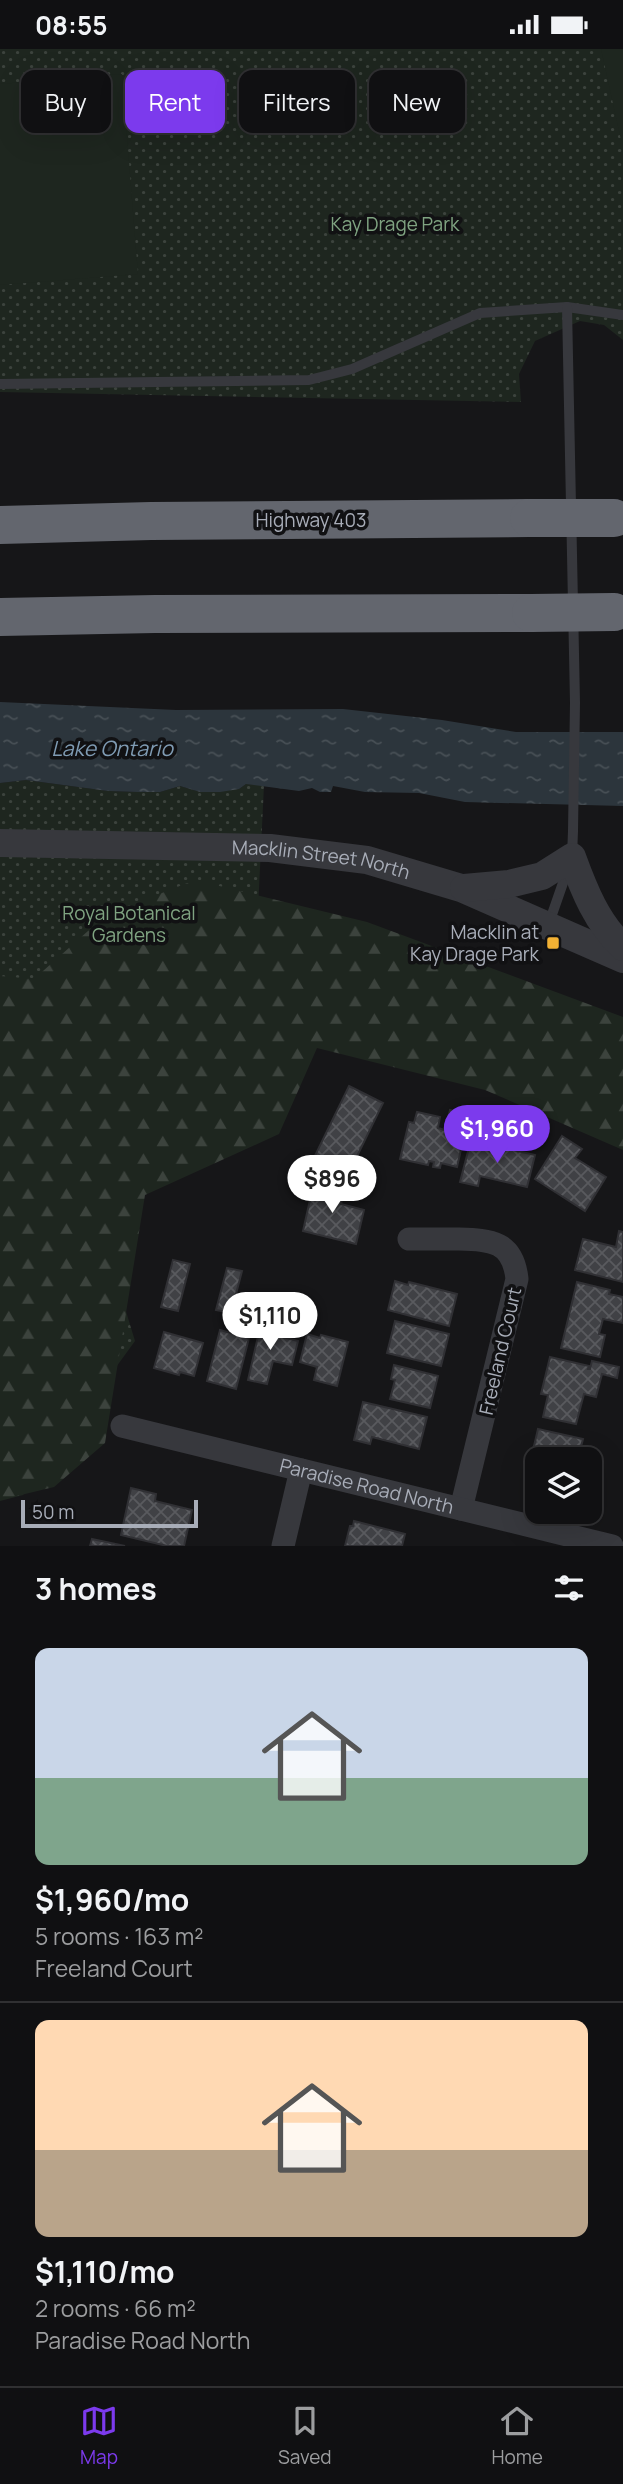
<!DOCTYPE html>
<html lang="en">
<head>
<meta charset="utf-8">
<style>
	:root { --surface:#101012; --page:#1e1e20; --text:#f1f3f6; --muted:#9c9d9f; --line:#303032; --accent:#7c3aed }
	body { margin:0; font-family:Manrope,sans-serif; background:var(--page); color:var(--text); height:100vh; display:flex; flex-direction:column; font-size:26px; white-space:nowrap }
	* { box-sizing:border-box; margin:0 }
	p { font-size:23px; color:var(--muted) }
	.icon { flex:none; width:38px; height:38px; fill:none; stroke:currentColor; stroke-width:2; stroke-linecap:round; stroke-linejoin:round }
	.map { position:relative; height:1497px; overflow:hidden }
	.panel { display:flex; flex-direction:column; background:var(--surface); flex:1 }
	.panel>* { flex:none }
	.hud { position:absolute; left:21px; top:21px; width:581px; height:63px; display:flex; gap:14px }
	.fabs { position:absolute; left:525px; top:1398px; display:grid; gap:14px }
	.fabs a { display:grid; place-items:center; width:77px; height:77px; border-radius:14px; background:var(--surface); box-shadow:0 7px 28px #0002,0 0 0 2px var(--line); font-size:35px }
	.scale { position:absolute; left:21px; bottom:18px; width:177px; box-sizing:border-box; padding-left:7px; border:4px solid #a8adb8; border-top:0; font-size:19px; line-height:24px; white-space:nowrap; color:#a8adb8; -webkit-text-stroke:5px #111113; paint-order:stroke }
	.price { position:absolute; translate:-50% -60px; padding:0 16px; border-radius:24px; background:#fff; color:#222; font-size:23px; line-height:46px; filter:drop-shadow(0 2px 4px #0008) }
	.price::after { content:''; position:absolute; left:50%; top:42px; width:21px; height:16px; margin-left:-10px; background:inherit; clip-path:polygon(0 0,100% 0,50% 100%) }
	.price.current { background:var(--accent); color:#fff }
	ul { padding:0; list-style:none }
	li { display:grid; align-content:center; gap:14px; height:371px; padding:0 35px }
	li+li { border-top:2px solid var(--line) }
	li span { display:grid; place-items:center; height:217px; border-radius:14px; color:#555 }
	li>.icon { margin-inline-start:auto }
	span .icon { width:126px; height:126px; fill:#fffc; stroke-width:1 }
	li b { font-size:30px }
	h2 { display:flex; justify-content:space-between; align-items:center; height:84px; padding:0 35px; font-size:30px }
	.chip { padding:0 24px; border-radius:14px; background:var(--surface); box-shadow:0 7px 28px #0002,0 0 0 2px var(--line); font-size:24px; line-height:63px }
	.chip.current { background:var(--accent); color:#fff }
	.status { display:flex; justify-content:space-between; align-items:center; height:49px; padding:0 35px; background:var(--surface); direction:ltr }
	.status svg { height:19px; fill:currentColor }
	.dock { display:flex; justify-content:space-around; align-items:center; height:98px; border-top:2px solid var(--line); background:var(--surface); font-size:19px; color:var(--muted) }
	.dock a { display:grid; justify-items:center; gap:4px }
	.dock .current { color:var(--accent) }
	.map>svg:first-child { display:block }
</style>
</head>
<body>
<div class="status"><b>08:55</b><svg viewBox="0 0 49 12"><path d="M0 12V9h3v3zM5 12V6h3v6zM10 12V3h3v9zM15 12V0h3v12zM26 1h20v11H26zM47 4h2v5h-2z"/></svg></div>
<div class="map">
<svg width="623" height="1497" viewBox="0 0 623 1497">
	<defs>
		<pattern id="grass-dots" width="8" height="8" patternUnits="userSpaceOnUse" patternTransform="scale(1.75)"><rect width="8" height="8" fill="#1e261f"/><path d="M2 2h.1M6 6h.1" fill="none" stroke="#3c433d" stroke-width="1.8" stroke-linecap="round"/></pattern>
		<pattern id="forest-firs" width="22" height="20" patternUnits="userSpaceOnUse" patternTransform="scale(1.75)"><rect width="22" height="20" fill="#1e261f"/><path d="M5 1l3.5 6h-7zM16 11l3.5 6h-7z" fill="#3c433d"/></pattern>
		<pattern id="water-ripples" width="26" height="14" patternUnits="userSpaceOnUse" patternTransform="scale(1.75)"><rect width="26" height="14" fill="#2c353c"/><path d="M2 4q2-2 4 0t4 0M15 11q2-2 4 0t4 0" fill="none" stroke="#485056"/></pattern>
		<pattern id="building-cross-hatch" width="8" height="8" patternUnits="userSpaceOnUse" patternTransform="scale(1.75)"><rect width="8" height="8" fill="#404145"/><path d="M0 0l8 8M0 8l8-8" fill="none" stroke="#595a5e"/></pattern>
	</defs>
	<rect width="100%" height="100%" fill="#161618"/>
	<g fill="url(#grass-dots)">
		<path d="M0,0h623v291l-19,-15 -24,-4 -45,20 -16,33 2,28 -521,-10z"/>
		<path d="M26,731l82,11 30,1h22l20,-6 20,6 39,-3 7,-5 18,1 -13,269 -129,130 -12,75 25,82 -112,154 -23,6v-718z"/>
	</g>
	<path fill="url(#forest-firs)" d="M195,831l172,42 256,95v133l-138,-60 -168,-42 -38,86 -134,61 -40,248 -51,44 -54,13v-524l34,3 72,-64z"/>
	<g fill="#1e261f">
		<path d="M601,0h22v93l-2,-2z"/>
		<path d="M122,25l16,200 -138,11v-201z"/>
	</g>
	<path fill="url(#water-ripples)" d="M0,653l176,8 167,-1 99,11 74,12h107v74l-158,-4 -46,-9 -54,-1 -32,-6 -2,6h-11l-8,-4 -13,3 -53,-7 -7,5 -19,3h-20l-20,-6 -20,6h-22l-30,-1 -82,-11 -26,3z"/>
	<g fill="url(#building-cross-hatch)" stroke="#303034" stroke-width="2">
		<path d="M349,1037l34,17 -41,84 -34,-17z"/>
		<path d="M450,1061l19,5 -12,52 -16,-4 -1,5 -7,-1 1,-5 -5,-1 -1,4 -28,-6 9,-37 5,1 3,-11 23,5 -2,11 7,2z"/>
		<path d="M562,1087l20,13 -7,9 31,19 -21,34 -50,-32z"/>
		<path d="M471,1091l64,15 -8,32 -47,-11 -2,10 -18,-4z"/>
		<path d="M314,1133l30,8 -3,14 23,6 -8,34 -53,-13z"/>
		<path d="M619,1182l4,1v50l-48,-12 8,-31 33,8z"/>
		<path d="M173,1211l17,4 -12,47 -17,-4z"/>
		<path d="M227,1219l15,3 -11,42 -15,-3z"/>
		<path d="M395,1232l13,4 1,-3 48,12 -8,32 -61,-16z"/>
		<path d="M577,1233l33,8 -1,4 14,3v26l-20,-4 -4,15 6,1 -5,22 -39,-9z"/>
		<path d="M262,1270l16,4 -3,12 23,6 -6,24 -19,-4 -6,23 -19,-4z"/>
		<path d="M395,1272l54,13 -8,32 -54,-13z"/>
		<path d="M220,1281l29,8 -13,51 -29,-8z"/>
		<path d="M164,1283l39,11 -9,33 -14,-4 -1,3 -25,-7z"/>
		<path d="M307,1285l13,4 1,-3 27,7 -11,44 -23,-6 3,-13 -17,-5z"/>
		<path d="M550,1308l39,9 -1,3h2l2,-8 27,6 -2,11 -15,-4 -6,23 -12,-3 -8,30 -33,-7 5,-22 -7,-1z"/>
		<path d="M394,1316l44,11 -8,32 -40,-9 5,-19 -4,-1z"/>
		<path d="M363,1353l64,15 -8,32 -47,-12 -2,7 -16,-4z"/>
		<path d="M538,1380l45,10 -5,20h-41v24l-11,-3z"/>
		<path d="M131,1439l25,6 -1,7 37,9 -8,36h-17l-46,-11z"/>
		<path d="M354,1472l51,13 -3,12h-57l5,-20h3z"/>
		<path d="M92,1490l33,7h-35z"/>
	</g>
	<g fill="none" stroke-linecap="round" stroke-linejoin="round">
		<g stroke="#37383d" stroke-width="10">
			<path d="M0,335l309,-4 43,-11 128,-56 87,-6 56,8"/>
			<path d="M548,877l24,-69 1,-26 2,-128 -8,-396"/>
		</g>
		<g stroke="#37383d" stroke-width="23">
			<path d="M409,1190c17,0 33,0 50,0 32,1 54,2 58,40l-56,230"/>
			<path id="s1" d="M122,1377l490,120"/>
			<path d="M283,1497l18,-76"/>
		</g>
		<g stroke="#37383d" stroke-width="28">
			<path id="s2" d="M0,794l270,5 97,12 94,28 162,71"/>
			<path d="M464,839l45,-4 33,-8 30,-19c12,33 25,66 51,90"/>
		</g>
		<g stroke="#63666e" stroke-width="38">
			<path d="M0,476l151,-4 378,-3"/>
			<path d="M0,568l155,-3 376,-1"/>
		</g>
		<g stroke="#63666e" stroke-width="38">
			<path d="M529,469h85"/>
			<path d="M531,564l83,-1"/>
		</g>
	</g>
	<rect fill="#f2b134" stroke="#111113" stroke-width="2.5" x="546" y="887" width="14" height="14" rx="3.5"/>
	<g text-anchor="middle" stroke-width="7" stroke-linejoin="round" paint-order="stroke">
		<g font-size="19" fill="#7fa381" stroke="#111113">
			<text x="395" y="182">Kay Drage Park</text>
			<text x="129" y="871">Royal Botanical<tspan x="129" dy="22">Gardens</tspan></text>
		</g>
		<g font-size="19" fill="#a8adb8" stroke="#111113">
			<text x="311" y="478">Highway 403</text>
			<text dy="7" stroke="none"><textPath href="#s2" startOffset="322">Macklin Street North</textPath></text>
			<text transform="translate(500 1302) rotate(-77)" y="7">Freeland Court</text>
			<text dy="7" stroke="none"><textPath href="#s1" startOffset="252">Paradise Road North</textPath></text>
		</g>
		<g font-size="19" fill="#a8adb8" stroke="#111113" text-anchor="end">
			<text x="539" y="890">Macklin at<tspan x="539" dy="22">Kay Drage Park</tspan></text>
		</g>
		<g font-size="21" font-style="italic" fill="#7f9bb3" stroke="#111113">
			<text x="112" y="707">Lake Ontario</text>
		</g>
	</g>
</svg>
<div class="fabs">
<a><svg class="icon" aria-label="layers" viewBox="0 0 24 24"><path d="M12 4l9 5-9 5-9-5zM3 14l9 5 9-5"/></svg></a>
</div>
<div class="scale">50 m</div>
<b class="price current" style="left:497px;top:1116px">$1,960</b>
<b class="price" style="left:332px;top:1166px">$896</b>
<b class="price" style="left:270px;top:1303px">$1,110</b>
<div class="hud">
<a class="chip">Buy</a>
<a class="chip current">Rent</a>
<a class="chip">Filters</a>
<a class="chip">New</a>
</div>
</div>
<section class="panel">
<h2>3 homes<svg class="icon" aria-label="filters" viewBox="0 0 24 24"><path d="M4 7h16M4 17h16"/><circle cx="9" cy="7" r="2"/><circle cx="15" cy="17" r="2"/></svg></h2>
<ul>
<li><span style="background:linear-gradient(#c9d6e8 60%,#7fa58c 0)"><svg class="icon" aria-label="home" viewBox="0 0 24 24"><path d="M3 11l9-7 9 7M6 9v11h12V9"/></svg></span><div><b>$1,960/mo</b><p>5 rooms · 163 m²</p><p>Freeland Court</p></div></li>
<li><span style="background:linear-gradient(#ffd9b3 60%,#b9a48a 0)"><svg class="icon" aria-label="home" viewBox="0 0 24 24"><path d="M3 11l9-7 9 7M6 9v11h12V9"/></svg></span><div><b>$1,110/mo</b><p>2 rooms · 66 m²</p><p>Paradise Road North</p></div></li>
</ul>
</section>
<nav class="dock">
<a class="current"><svg class="icon" aria-label="map" viewBox="0 0 24 24"><path d="M3 6l6-2 6 2 6-2v14l-6 2-6-2-6 2zM9 4v14M15 6v14"/></svg>Map</a>
<a><svg class="icon" aria-label="saved" viewBox="0 0 24 24"><path d="M7 4h10v16l-5-4-5 4z"/></svg>Saved</a>
<a><svg class="icon" aria-label="home" viewBox="0 0 24 24"><path d="M3 11l9-7 9 7M6 9v11h12V9"/></svg>Home</a>
</nav>
</body>
</html>
